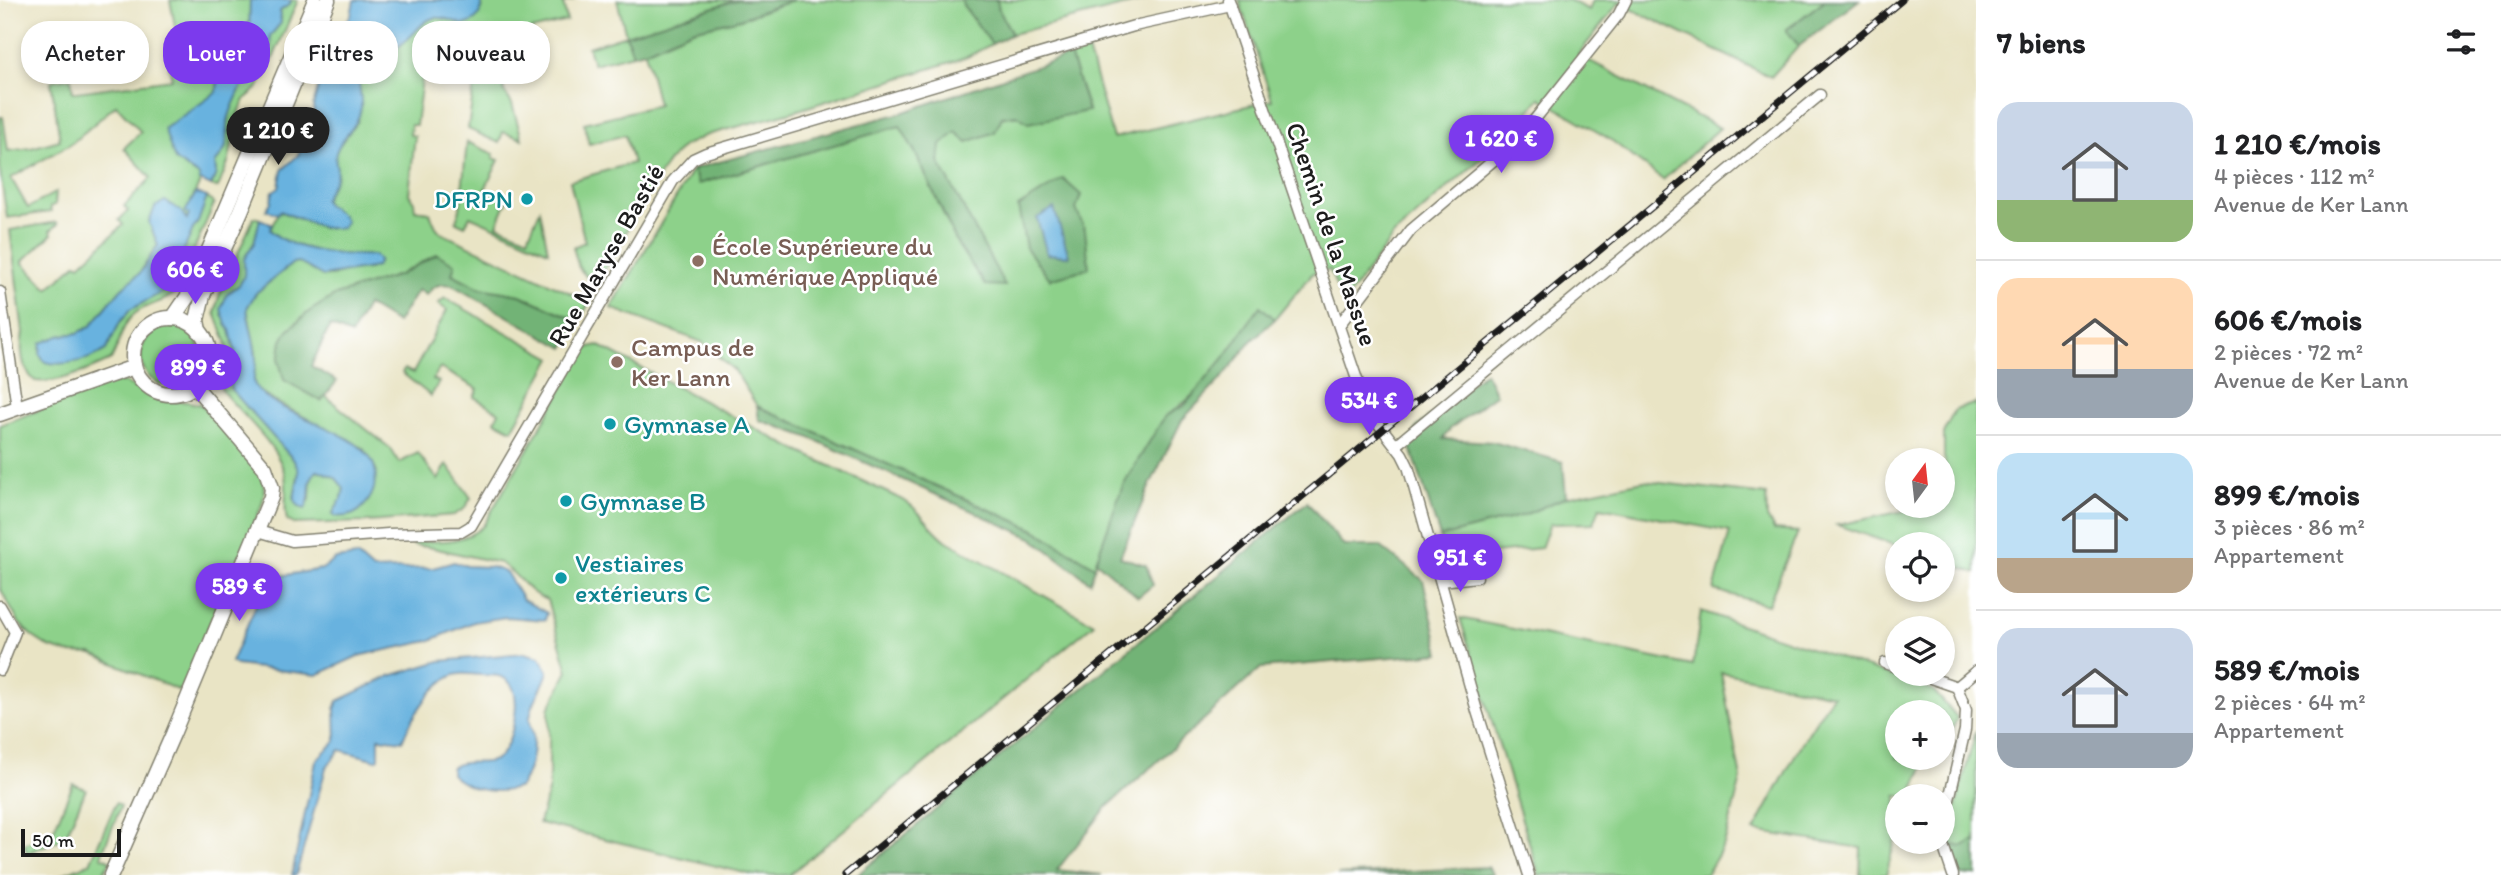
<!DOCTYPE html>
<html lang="fr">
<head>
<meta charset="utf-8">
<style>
	:root { --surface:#fff; --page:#f2f2f2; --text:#202124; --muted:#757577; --line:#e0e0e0; --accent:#7c3aed }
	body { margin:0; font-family:Itim,sans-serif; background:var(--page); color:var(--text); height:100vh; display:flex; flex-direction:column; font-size:26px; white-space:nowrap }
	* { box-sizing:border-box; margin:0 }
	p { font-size:23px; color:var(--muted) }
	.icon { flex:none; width:38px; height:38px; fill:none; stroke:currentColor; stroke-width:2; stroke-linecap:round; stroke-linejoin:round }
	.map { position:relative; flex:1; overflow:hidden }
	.drawer { display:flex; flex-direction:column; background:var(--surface); width:525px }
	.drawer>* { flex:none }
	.hud { position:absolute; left:21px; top:21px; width:665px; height:63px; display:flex; gap:14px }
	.needle { width:46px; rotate:15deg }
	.fabs { position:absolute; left:1885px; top:448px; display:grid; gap:14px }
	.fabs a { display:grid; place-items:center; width:70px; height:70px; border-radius:50%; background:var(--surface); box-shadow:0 4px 10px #0003; font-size:35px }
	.scale { position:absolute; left:21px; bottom:18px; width:100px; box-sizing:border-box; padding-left:7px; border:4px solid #1c1c1c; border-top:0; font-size:19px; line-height:24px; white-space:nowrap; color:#1c1c1c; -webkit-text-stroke:5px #fff; paint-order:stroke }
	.price { position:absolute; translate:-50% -60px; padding:0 16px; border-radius:24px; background:var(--accent); color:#fff; font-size:23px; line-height:46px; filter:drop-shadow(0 2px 4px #0008) }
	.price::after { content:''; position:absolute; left:50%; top:42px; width:21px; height:16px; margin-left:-10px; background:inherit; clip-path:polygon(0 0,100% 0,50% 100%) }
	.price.current { background:#222; color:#fff }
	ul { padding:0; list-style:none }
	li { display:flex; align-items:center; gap:21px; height:175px; padding:0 21px }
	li+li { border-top:2px solid var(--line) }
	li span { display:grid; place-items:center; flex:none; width:196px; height:140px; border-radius:21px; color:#555 }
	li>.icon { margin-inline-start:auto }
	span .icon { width:84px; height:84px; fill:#fffc; stroke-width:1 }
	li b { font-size:30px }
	h2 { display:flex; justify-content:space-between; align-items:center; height:84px; padding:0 21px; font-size:30px }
	.tag { padding:0 24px; border-radius:28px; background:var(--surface); box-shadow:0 4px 10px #0003; font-size:24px; line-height:63px }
	.tag.current { background:var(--accent); color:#fff }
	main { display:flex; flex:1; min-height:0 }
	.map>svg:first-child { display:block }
</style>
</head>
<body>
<main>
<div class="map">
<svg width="1976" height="875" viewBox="0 0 1976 875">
	<rect width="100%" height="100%" fill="#fff"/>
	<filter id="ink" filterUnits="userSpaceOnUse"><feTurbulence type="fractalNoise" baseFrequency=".0143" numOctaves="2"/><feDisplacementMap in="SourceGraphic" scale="14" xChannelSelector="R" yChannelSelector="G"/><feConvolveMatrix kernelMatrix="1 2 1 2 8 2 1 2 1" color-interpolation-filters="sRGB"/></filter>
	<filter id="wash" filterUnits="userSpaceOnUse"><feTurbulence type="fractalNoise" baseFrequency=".00686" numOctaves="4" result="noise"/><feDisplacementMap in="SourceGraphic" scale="28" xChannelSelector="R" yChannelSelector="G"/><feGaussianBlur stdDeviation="1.57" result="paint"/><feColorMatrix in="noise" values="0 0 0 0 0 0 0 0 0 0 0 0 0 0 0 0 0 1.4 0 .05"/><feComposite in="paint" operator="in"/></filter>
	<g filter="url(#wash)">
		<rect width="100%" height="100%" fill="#e9e4c5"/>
		<g fill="#8dd18a" stroke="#547653" stroke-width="2">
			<path d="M170,0h80l-1,38c-10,8 -20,1 -29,8l-3,46 -34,25 -8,43 24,16 2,4 -15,32 3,2 -2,7 -38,1 9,23 -18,28 -19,16 -31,38 -12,6 -19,3 -19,12 2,11 73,-29 15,-20 34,-19 29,-62 5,-7 9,-25 7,7 -38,87c-10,12 -26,12 -39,21 -17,12 -16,32 -26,48 -19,9 -55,24 -76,21 -14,-12 -15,-31 -12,-49l-13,-102 47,-8 1,2 -8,7 2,3 -30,28 26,27 29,-26 3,2 43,-40 -4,-5 9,-9 -4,-5 27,-28 -27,-30 17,-16 -25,-27 -44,38 -61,35 17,30 28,-16 -1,13 -5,2 1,5 -44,6 -7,-46v-55h3l5,34 23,-3 29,-8 -9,-59 20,-3 2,14h3l96,-13 -3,-13 13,-3z"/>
			<path d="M291,0h7l-32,75 -8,13 -12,10 -8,16 -9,46 -11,28 -7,-2 5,-13 -1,-10c14,-16 10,-21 13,-41 3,-20 14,-43 31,-53 3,-9 5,-25 11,-33 7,-9 14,-12 10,-25l10,-7z"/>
			<path d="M482,0h92l-11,3 4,18 -67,17 4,53 8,13 10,35 -19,-7 -4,11 -31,-14 6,-43 -22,-3 -4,-9 -8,-3 -14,3 -4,6 -6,45h-5l-1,10 5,1 -6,58 5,8 1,8 14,2 7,15 5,6 149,69 -11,19 -59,-26 -41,-7 -27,-14 -15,-20 -38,21 -63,20 -26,16 -22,19 33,71 4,-5 66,53 8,14 19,-10 20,27 9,-16 24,34 -7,11 -10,6 -86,7 -74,2 -7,-4c-4,-15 1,-29 -2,-44 -5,-29 -43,-61 -62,-84l-3,-6 7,-18 1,-16 -2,-11 -11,-28 4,-17 35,-79 6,2 -6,24 -8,12 -2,22 -5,8 -7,4 -10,26 8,15 5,21 -5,37 63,71 6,11 -5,28 7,10 9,-8 1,-23 7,-7 17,7 9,11 -2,10 -9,15 34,-10 6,-12 3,-22 -13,-21 -89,-47 -17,-12 -4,-7 3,-29 -9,-45 9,-15 37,-30 5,-1 25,14h9l18,-6 19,-1 9,-6 -4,-8c-28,1 -83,-3 -104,-25l9,-19 44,17 4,-24 -3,-4 13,-25 -2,-20 3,-8 20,-26 2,-27 -4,-30 6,-14 15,-4 18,3 34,-30c13,-4 23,1 34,6l19,-15z"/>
			<path d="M617,0h120l-111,35 7,19 -40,10 -5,-17 38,-12z"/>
			<path d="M793,0h169l1,5 29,39 -25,13 -172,54 -88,24 -24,11 -15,16 -16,25 -57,99 -16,-18 -6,-21 12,-5 -15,-61 63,-18 -8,-28 -36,9 -5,-21 74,-18 -13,-54 47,-21 48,-11z"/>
			<path d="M997,0h149l-134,34 -13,-24z"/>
			<path d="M1239,0h330l20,10 4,-10h232l-39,30 13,16 -28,31 -152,-74 -41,52 142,73 -57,52 -52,-40 -71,-42 -24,30 -123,108 -44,60h-9l-10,-26 -17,3 -38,46 -15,-12c-27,38 -54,86 -95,109l-69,145 -1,6 -60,-37 -278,-124 -22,-35 -33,-29 -91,-34 82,-139 5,15 202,-59 15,27 43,93 27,40 -47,-123c1,-5 1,-13 3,-17 17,-31 114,-33 147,-35l-18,-55 18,-5 25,88 159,-38z"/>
			<path d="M467,142l27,12 -1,4 6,2 -14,29 22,12 -10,24 31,13 12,-28 8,41 -78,-35 -5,10 -9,-4 4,-13z"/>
			<path d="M445,298l107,60 -40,72 -17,-9 4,-9 -25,-15 4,-8 -38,-21 -7,11 6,3 -8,14 -29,-23 2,-4 9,4 34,-63 -9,-6z"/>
			<circle cx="171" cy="356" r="30"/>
			<path d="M598,345l198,105 109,51c17,10 25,28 42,40l147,83 -305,251h-36l-214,-52 10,-35v-79l19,-38 -21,-71c-21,-7 -28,-26 -47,-37l-72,-16 -15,-2v-3c24,-1 51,2 70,-16l101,-174 6,-5z"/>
			<path d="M124,382l34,18 31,2 13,3c17,19 62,59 62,84 1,13 -6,25 -11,37l-73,165 -88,-37 -24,-1 -19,-6 -17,-11 -13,-13 -19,-35v-163l110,-42z"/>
			<path d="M1976,403v170l-33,-11 -1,-18 -45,2 -60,-21 90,-19h15l1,-8 9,-5 -8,-36v-26l11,-21z"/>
			<path d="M1643,481l123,14 1,22 7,13 24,2 -30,73 -54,-15 16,-58 -130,-25 -6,16 -44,1 -9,24 -95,10 -6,-21 84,-22 42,-18z"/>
			<path d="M1701,611l232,79 24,27 -12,38 -2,-1 -1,-42h-45v46h30l-16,38h-14v37l-11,42h-26l1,-27 -107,-17 46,-85 33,-51 -112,-23 20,107 -17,66 -18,30h-167l-79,-257 233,48z"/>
			<path d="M1976,730v145l-27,-24 3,-30z"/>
			<path d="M73,784l13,5 -21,49 -38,15 -3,-9 28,-11z"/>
			<path d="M116,803l5,3 -20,50 10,5 -10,14h-40l29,-12z"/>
		</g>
		<g fill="#72b376" stroke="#476849" stroke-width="2">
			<path d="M737,0h56l-53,19 -48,11 -47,21 -12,3 -7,-19z"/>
			<path d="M962,0h35l2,10 13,24 -20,10 -29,-39z"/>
			<path d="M1825,0h34l-60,46 -13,-16z"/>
			<path d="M1070,55l18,56 -60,12 -11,-8 -15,2 -7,15 -28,10 -11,-10 -15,13 -2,17 66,124 -20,-1 -27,-40 -43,-93 -15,-26 -202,58 -5,-15 208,-56z"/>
			<path d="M1063,179l18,16 -5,14 9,21 4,38 -39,11 -24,-31 -8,-41z"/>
			<path d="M437,254l18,10 -3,10 28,14 40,7 59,26 -15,27 -112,-63c-12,-2 -18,0 -26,10l-8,-5 -21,33 -30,-18 -16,30 -21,-9 -19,40 26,15 -16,20 -37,-21 -5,-19 3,-20 6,-11 22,-19 26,-16 63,-20z"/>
			<path d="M1260,306l15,13 -24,22 -28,36 -41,43 -33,67 -29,70 26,8 7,20 -15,12 -42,-36 27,-76 42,-69 19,-10 40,-48z"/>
			<path d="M1485,372l11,22 -45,34 -8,11 50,3 70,20 3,35 -42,18 -84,22 -30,-92 7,-18z"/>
			<path d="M757,406l278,124 60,37 -5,15 -58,-44 -224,-101 -49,-17z"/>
			<path d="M1307,502l37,44h36l43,34 17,73 -179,15 -154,139 -50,63 45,5h-245z"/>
			<path d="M1976,840v35h-24l-3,-31 14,3z"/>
			<path d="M1488,867l5,8h-156l15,-1z"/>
		</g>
		<g fill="#67b2df" stroke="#42677e" stroke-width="2">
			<path d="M250,0h41l-1,4 -10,7 1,12 -11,13c4,30 -19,30 -28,50 -5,10 -10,21 -13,31 -6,23 5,25 -14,46l1,10 -5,13 -11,-5 -1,-5 -24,-16 -11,-31 53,-37 3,-47c9,-6 19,1 29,-7z"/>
			<path d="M354,0h128c0,14 -4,22 -19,25 -43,-19 -35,3 -68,24l-18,-3 -15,4c-11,19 1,37 -1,58 -3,19 -17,26 -24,42 -4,8 0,13 0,21 0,10 -10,19 -13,29 5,9 18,11 22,22l-4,6h-19l-43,-17 -2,3 -12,-4 5,-8 2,-11 6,-4 3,-17 16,-15 11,-24 5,-16 -1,-9 11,-39 8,-8v-9l9,-12 1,-10 9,-13z"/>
			<path d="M196,193l11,4 -9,25 -5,7 -24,56 -5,6 -34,19 -10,12 -14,28c-15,10 -43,17 -61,12l-5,-7 1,-12 18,-7 19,-3 12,-6 31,-38 19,-16 18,-28 -9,-23 6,-15 10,-6 16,10 6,9 2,-6 -4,-2z"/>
			<path d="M1054,208l15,48 -22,-2 -10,-36z"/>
			<path d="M260,219l12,5 -2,6c21,22 76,26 104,25l5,5 -3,7 -53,9 -25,-14 -5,1 -37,30 -9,15c2,18 9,35 9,53 0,8 -5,19 0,26 23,34 130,44 119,96 -1,9 -6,18 -12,24 -8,9 -17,11 -29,9l-1,-3 9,-15 2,-10 -9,-11 -17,-7c-14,11 -4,26 -13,39 -21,-7 -3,-25 -7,-40 -1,-3 -3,-6 -5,-10l-63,-71 5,-37 -5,-21 -4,-6 -5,-15 6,-15 12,-9 5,-8v-18l10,-16z"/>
			<path d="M357,556l16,14 60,-2 21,-6 13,4 24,1 15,5 17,28 24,13 -2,7 -39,-3 -32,5 -45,19 -71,15 -41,19 -81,-10 -5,-3 29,-66 14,-19 48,-8 14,-10z"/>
			<path d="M524,653l16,4 8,14c-4,17 -16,29 -18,46 -1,5 2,12 3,17 1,18 -3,38 -13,53 -22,8 -52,4 -69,-13v-6c15,-12 36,2 50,-13 12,-14 23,-62 6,-75 -7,-6 -17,-4 -26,-5 -7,0 -14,-2 -21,-1 -26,3 -49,46 -58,67l-23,-3v20l-3,2 -36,-10 -14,18 -30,107h-4l24,-114c6,-8 13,-13 20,-20l-1,-32 3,-8 52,-25 50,-15z"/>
		</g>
	</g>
	<g filter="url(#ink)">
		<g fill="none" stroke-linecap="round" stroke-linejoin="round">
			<defs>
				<g id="minor">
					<path d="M1228,0l139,409 35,45 6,12 69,245 52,164"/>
					<path d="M0,292l17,115"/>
					<path d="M1340,324l71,-94 109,-92 99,-124 7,-14"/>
					<path d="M1396,445l424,-350"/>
					<path d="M258,531l34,10 96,-7 73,-2 10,-6 202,-345 20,-22 13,-6 428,-127 96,-21"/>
					<path d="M1441,581l36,-4"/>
					<path d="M0,606l15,26 -15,38"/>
					<path d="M1885,663l12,4"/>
					<path d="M1919,674l38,13"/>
					<path d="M1942,830l23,-100 1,-20 -9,-23 19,-16"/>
					<path d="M1942,842l11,33"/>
				</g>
				<g id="tertiary">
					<path d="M173,318l19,-28 123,-290"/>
					<circle cx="171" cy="356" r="38"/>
					<path d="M199,331l-2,-11 6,-25 38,-84 87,-211"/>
					<path d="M0,414l134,-47"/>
					<path d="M111,875l62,-141 98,-237 1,-9 -7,-20 -71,-83"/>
				</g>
			</defs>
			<use href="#minor" stroke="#828070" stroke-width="13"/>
			<use href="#tertiary" stroke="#828070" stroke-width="17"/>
			<use href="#minor" stroke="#fff" stroke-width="10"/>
			<use href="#tertiary" stroke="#fff" stroke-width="14"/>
			<defs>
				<path id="rail" d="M845,875l1057,-875"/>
			</defs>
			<use href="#rail" stroke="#1c1c1c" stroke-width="7"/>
			<use href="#rail" stroke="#fff" stroke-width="4.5" stroke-dasharray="13" stroke-linecap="butt"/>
		</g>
	</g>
	<g fill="#0f9aa8" stroke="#fff" stroke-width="2.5">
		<circle cx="527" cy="199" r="7"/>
		<circle cx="610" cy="424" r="7"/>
		<circle cx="566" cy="501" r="7"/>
		<circle cx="561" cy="578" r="7"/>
	</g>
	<g fill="#8d6e63" stroke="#fff" stroke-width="2.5">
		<circle cx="698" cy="261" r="7"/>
		<circle cx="617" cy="362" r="7"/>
	</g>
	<g text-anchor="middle" stroke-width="5" stroke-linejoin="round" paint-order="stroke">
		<g font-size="26" fill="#0d838f" stroke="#fff" text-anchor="start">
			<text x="513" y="208" text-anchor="end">DFRPN</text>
			<text x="624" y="433">Gymnase A</text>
			<text x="580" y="510">Gymnase B</text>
			<text x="575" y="572">Vestiaires<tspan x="575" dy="30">extérieurs C</tspan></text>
		</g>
		<g font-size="26" fill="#1c1c1c" stroke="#fff">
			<text transform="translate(1332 234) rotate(71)" y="9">Chemin de la Massue</text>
			<text transform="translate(606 255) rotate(-60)" y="9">Rue Maryse Bastié</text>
		</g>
		<g font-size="26" fill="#785e54" stroke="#fff" text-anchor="start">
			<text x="712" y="255">École Supérieure du<tspan x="712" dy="30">Numérique Appliqué</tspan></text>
			<text x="631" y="356">Campus de<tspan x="631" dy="30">Ker Lann</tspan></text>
		</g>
	</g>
</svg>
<div class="fabs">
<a><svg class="needle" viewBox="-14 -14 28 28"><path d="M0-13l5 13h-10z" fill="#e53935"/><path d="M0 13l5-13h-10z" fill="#757577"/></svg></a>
<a><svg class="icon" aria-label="locate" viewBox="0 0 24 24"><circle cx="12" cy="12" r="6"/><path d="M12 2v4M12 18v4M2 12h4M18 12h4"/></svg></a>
<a><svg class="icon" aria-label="layers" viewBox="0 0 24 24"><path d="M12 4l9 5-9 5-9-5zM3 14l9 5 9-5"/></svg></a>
<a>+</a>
<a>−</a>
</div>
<div class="scale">50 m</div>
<b class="price current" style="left:278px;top:167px">1 210 €</b>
<b class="price" style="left:1501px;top:175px">1 620 €</b>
<b class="price" style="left:195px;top:306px">606 €</b>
<b class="price" style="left:198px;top:404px">899 €</b>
<b class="price" style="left:1369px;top:437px">534 €</b>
<b class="price" style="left:1460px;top:594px">951 €</b>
<b class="price" style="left:239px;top:623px">589 €</b>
<div class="hud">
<a class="tag">Acheter</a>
<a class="tag current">Louer</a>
<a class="tag">Filtres</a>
<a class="tag">Nouveau</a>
</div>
</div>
<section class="drawer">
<h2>7 biens<svg class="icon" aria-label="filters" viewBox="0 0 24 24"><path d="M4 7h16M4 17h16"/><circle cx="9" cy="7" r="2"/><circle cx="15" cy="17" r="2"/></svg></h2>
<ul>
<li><span style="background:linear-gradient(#c9d6e8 70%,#8fb573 0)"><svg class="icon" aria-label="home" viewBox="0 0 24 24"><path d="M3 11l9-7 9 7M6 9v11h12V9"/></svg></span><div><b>1 210 €/mois</b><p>4 pièces · 112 m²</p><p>Avenue de Ker Lann</p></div></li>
<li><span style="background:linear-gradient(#ffd9b3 65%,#9aa5b1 0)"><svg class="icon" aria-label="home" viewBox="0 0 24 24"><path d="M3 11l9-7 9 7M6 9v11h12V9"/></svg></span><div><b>606 €/mois</b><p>2 pièces · 72 m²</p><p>Avenue de Ker Lann</p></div></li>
<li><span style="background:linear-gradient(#bfe0f5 75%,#b9a48a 0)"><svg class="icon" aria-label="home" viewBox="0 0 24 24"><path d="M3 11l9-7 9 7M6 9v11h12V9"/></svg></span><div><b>899 €/mois</b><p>3 pièces · 86 m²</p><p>Appartement</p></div></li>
<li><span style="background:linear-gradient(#c9d6e8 75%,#9aa5b1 0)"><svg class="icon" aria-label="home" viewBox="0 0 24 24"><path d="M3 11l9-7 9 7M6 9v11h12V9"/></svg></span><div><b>589 €/mois</b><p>2 pièces · 64 m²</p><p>Appartement</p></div></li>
</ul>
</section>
</main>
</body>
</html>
